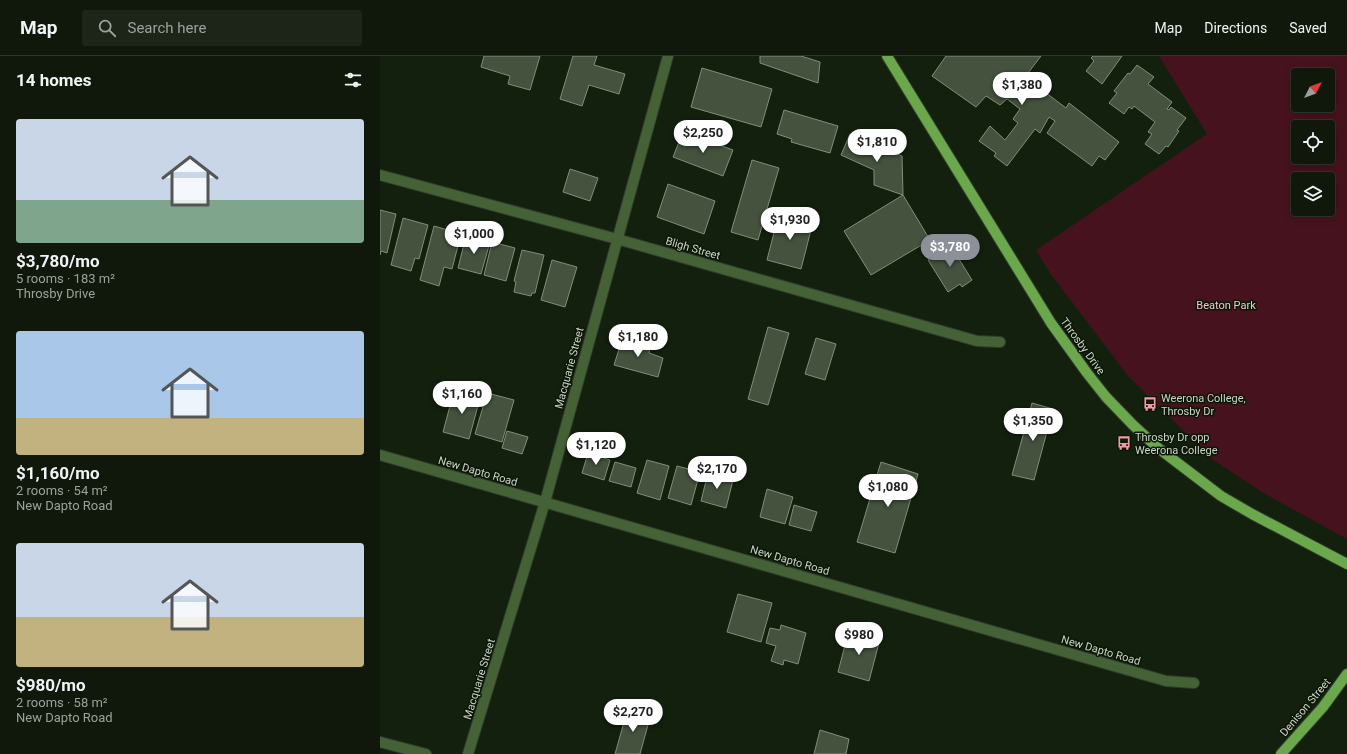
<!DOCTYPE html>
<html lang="en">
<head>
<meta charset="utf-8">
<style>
	:root { --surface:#0f180a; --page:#1d2518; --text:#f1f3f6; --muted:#9ba09c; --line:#2f372b; --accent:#8c9099 }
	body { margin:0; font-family:Roboto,sans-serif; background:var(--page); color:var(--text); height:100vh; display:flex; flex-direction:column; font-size:15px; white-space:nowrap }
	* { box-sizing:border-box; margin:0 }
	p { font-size:13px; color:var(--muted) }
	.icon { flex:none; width:22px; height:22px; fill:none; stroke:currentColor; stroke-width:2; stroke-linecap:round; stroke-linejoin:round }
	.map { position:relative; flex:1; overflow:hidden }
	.side { display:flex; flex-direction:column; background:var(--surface); width:380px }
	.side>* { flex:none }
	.needle { width:26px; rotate:48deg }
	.fabs { position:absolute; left:911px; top:12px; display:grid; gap:8px }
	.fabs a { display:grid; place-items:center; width:44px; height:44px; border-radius:4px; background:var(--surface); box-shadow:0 2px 10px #0003,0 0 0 1px var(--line); font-size:20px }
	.price { position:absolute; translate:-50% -34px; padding:0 9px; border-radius:14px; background:#fff; color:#222; font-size:13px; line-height:26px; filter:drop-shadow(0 1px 2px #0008) }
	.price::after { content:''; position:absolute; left:50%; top:24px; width:12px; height:9px; margin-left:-6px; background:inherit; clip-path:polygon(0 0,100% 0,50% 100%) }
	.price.active { background:var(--accent); color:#fff }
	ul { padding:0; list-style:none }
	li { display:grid; align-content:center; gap:8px; height:212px; padding:0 16px }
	li span { display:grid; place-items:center; height:124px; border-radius:4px; color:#555 }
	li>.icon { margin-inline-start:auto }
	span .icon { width:72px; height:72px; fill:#fffc; stroke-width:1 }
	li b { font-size:17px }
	h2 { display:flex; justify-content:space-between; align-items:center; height:48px; padding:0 16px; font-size:17px }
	header { display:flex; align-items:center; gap:24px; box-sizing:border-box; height:56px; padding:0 20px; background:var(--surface); border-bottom:1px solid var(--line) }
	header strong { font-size:19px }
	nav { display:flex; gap:22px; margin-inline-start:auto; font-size:14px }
	.search { width:280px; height:36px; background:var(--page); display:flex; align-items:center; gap:10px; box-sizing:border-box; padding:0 14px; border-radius:4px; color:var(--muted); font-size:15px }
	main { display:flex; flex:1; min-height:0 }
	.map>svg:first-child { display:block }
</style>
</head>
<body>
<header>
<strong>Map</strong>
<div class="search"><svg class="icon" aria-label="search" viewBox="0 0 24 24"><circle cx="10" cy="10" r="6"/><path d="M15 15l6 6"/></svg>Search here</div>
<nav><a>Map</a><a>Directions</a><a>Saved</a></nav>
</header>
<main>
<section class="side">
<h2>14 homes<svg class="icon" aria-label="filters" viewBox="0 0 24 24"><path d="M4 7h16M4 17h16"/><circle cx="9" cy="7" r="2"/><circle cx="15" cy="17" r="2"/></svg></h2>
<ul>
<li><span style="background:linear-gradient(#c9d6e8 65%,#7fa58c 0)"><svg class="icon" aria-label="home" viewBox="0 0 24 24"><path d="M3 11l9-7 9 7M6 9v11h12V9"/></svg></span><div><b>$3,780/mo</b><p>5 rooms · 183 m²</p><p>Throsby Drive</p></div></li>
<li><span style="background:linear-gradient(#a9c7e8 70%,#c2b280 0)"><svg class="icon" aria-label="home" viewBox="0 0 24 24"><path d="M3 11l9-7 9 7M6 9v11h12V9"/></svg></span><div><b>$1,160/mo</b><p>2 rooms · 54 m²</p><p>New Dapto Road</p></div></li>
<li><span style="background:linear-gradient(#c9d6e8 60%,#c2b280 0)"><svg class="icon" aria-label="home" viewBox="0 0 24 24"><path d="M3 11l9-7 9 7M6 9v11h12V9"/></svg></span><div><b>$980/mo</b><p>2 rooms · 58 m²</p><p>New Dapto Road</p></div></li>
</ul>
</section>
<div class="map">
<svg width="967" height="698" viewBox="0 0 967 698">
	<rect width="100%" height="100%" fill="#14200e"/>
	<path fill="#46121d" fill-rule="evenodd" d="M779,0h188v483l-82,-45 -53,-35 -84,-83 -78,-103 -14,-23 171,-116zM918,19h30v30h-30zM918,71h30v30h-30zM918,123h30v30h-30z"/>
	<g fill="#44523e" stroke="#7f8f78">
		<path d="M104,0h56l-10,34 -22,-6 2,-8 -29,-9z"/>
		<path d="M193,0h24l-3,9 31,9 -6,20 -30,-9 -7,21 -22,-7z"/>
		<path d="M380,0h41l19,6 -2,21 -58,-20z"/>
		<path d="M566,0h95l-16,21 41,31 3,-5 50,39 -14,18 -6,-4 -7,10 -45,-33 8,-12 -6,-4 -9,16 -5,-4 -28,37 -13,-10 2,-3 -17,-12 11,-15 15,14 13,-17 -5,-4 7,-10 -13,-10 -7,6 -14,-9 -10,11 -44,-31z"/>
		<path d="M713,0h29l-20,28 -16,-13 8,-10 -3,-3z"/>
		<path d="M757,9l17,12 -6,7 24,18 -5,7 2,1 2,-3 15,11 -9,12 2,1 -11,16 -2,-1 -7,8 -14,-10 7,-10 -4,-2 7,-10 -21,-16 -2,3 -3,-2 -5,7 -15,-11 8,-10 -3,-2 14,-18 2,1z"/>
		<path d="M322,12l70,21 -11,38 -70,-20z"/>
		<path d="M404,54l54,16 -8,27 -39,-11 1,-3 -15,-5z"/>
		<path d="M303,76l50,18 -10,26 -50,-19z"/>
		<path d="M470,78l52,22 1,39 -29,-10v-15l-33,-15z"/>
		<path d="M372,104l27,8 -21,72 -27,-8z"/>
		<path d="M190,113l28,9 -8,23 -27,-9z"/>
		<path d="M288,128l47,17 -11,33 -47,-17z"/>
		<path d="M523,139l27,45 -59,35 -27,-44z"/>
		<path d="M0,154l16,4 -9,39 -6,-2 -1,4z"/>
		<path d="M399,157l34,9 -12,47 -34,-9z"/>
		<path d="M23,162l25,7 -9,34 -4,-1 -4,13 -20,-6z"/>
		<path d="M54,170l21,6 -1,4 6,2 -8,31 -8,-2 -5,19 -19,-6z"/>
		<path d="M86,180l24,6 -9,32 -23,-6z"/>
		<path d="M112,186l23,6 -9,33 -22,-6z"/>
		<path d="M569,187l23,37 -10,7 -2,-3 -12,8 -20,-32 11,-7 -1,-3z"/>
		<path d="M142,194l22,5 -9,38h-3l-1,3 -17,-4 2,-10 -2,-1z"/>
		<path d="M172,204l25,7 -12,40 -24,-7z"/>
		<path d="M388,271l21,6 -21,72 -20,-6z"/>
		<path d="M436,282l20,6 -11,36 -20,-6z"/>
		<path d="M242,284l10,3 2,-3 17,4 -2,9 14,5 -5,19 -44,-12z"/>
		<path d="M74,335l26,7 -11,41 -26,-7z"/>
		<path d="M107,337l27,7 -12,42 -27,-8z"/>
		<path d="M652,347l21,6 -19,71 -22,-5z"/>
		<path d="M127,375l21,6 -6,17 -20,-6z"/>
		<path d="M208,397l22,7 -6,20 -22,-7z"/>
		<path d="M267,404l22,6 -9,34 -23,-7z"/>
		<path d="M235,406l21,6 -5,19 -22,-6z"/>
		<path d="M501,406l37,12 -23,79 -38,-11z"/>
		<path d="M297,410l23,6 -9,33 -23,-7z"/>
		<path d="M328,417l25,7 -7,28 -25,-7z"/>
		<path d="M387,433l26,8 -8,27 -25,-7z"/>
		<path d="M414,449l23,7 -6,19 -22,-6z"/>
		<path d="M358,538l34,9 -11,39 -34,-10z"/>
		<path d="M401,569l25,8 -8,31 -14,-4 -1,5 -12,-4 5,-15 -10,-3 4,-15 10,2z"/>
		<path d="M469,574l31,9 -11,42 -31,-9z"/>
		<path d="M248,652l23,6 -11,40h-25z"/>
		<path d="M440,674l29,9 -3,15h-32z"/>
	</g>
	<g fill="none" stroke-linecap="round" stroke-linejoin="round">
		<defs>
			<g id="minor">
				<path d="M0,119l237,64 360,102 23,1"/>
				<path d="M0,399l786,226 28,2"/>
				<path d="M0,686l46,12"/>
				<path d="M88,698l77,-252 123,-446"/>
			</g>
			<g id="major">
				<path d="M507,0l164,267 36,50 19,24 27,28 25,23 63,48 31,18 95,50"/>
				<path d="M901,698l42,-47 24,-33"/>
			</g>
		</defs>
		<use href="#minor" stroke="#313d2c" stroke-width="12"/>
		<use href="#major" stroke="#313d2c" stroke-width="12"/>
		<use href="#minor" stroke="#456237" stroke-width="10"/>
		<use href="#major" stroke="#6ba84b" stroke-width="10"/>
	</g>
	<defs>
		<symbol id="bus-bare" viewBox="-9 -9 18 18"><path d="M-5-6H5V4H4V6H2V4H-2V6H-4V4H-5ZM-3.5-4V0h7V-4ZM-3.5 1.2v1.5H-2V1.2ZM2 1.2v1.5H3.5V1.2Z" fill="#f49aa6" stroke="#0b1706" stroke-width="2.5" paint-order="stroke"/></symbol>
	</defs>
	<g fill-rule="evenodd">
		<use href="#bus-bare" x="760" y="338" width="20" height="20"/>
		<use href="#bus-bare" x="734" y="377" width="20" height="20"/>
	</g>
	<g text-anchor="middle" stroke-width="3" stroke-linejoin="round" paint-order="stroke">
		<g font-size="11" fill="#ccd4c8" stroke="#0b1706">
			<text transform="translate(313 192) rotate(16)" y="4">Bligh Street</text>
			<text transform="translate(703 290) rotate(54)" y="4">Throsby Drive</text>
			<text transform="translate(189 312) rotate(-75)" y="4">Macquarie Street</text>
			<text transform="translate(98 415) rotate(16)" y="4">New Dapto Road</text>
			<text transform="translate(410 504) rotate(16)" y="4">New Dapto Road</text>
			<text transform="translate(721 594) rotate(16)" y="4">New Dapto Road</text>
			<text transform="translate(99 623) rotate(-73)" y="4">Macquarie Street</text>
			<text transform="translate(925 651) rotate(-50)" y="4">Denison Street</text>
		</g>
		<g font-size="11" fill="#f3c4c8" stroke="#0b1706">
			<text x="846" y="253">Beaton Park</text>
		</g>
		<g font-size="11" fill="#ccd4c8" stroke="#0b1706" text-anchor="start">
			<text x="781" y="346">Weerona College,<tspan x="781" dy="13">Throsby Dr</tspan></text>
			<text x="755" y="385">Throsby Dr opp<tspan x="755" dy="13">Weerona College</tspan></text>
		</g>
	</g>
</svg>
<div class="fabs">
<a><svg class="needle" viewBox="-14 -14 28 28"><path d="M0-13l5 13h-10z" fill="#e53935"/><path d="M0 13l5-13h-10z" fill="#9ba09c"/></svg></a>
<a><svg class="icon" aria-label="locate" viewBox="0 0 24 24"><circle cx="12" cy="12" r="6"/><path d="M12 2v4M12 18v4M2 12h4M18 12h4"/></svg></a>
<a><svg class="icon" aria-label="layers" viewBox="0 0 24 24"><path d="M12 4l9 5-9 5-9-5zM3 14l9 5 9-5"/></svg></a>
</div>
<b class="price" style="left:642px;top:50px">$1,380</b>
<b class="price" style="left:323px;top:98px">$2,250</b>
<b class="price" style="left:497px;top:107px">$1,810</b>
<b class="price" style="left:410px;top:185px">$1,930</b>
<b class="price" style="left:94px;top:199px">$1,000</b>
<b class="price active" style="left:570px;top:212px">$3,780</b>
<b class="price" style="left:258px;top:302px">$1,180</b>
<b class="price" style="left:82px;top:359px">$1,160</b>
<b class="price" style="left:653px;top:386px">$1,350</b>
<b class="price" style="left:216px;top:410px">$1,120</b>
<b class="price" style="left:337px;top:434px">$2,170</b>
<b class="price" style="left:508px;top:452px">$1,080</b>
<b class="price" style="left:479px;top:600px">$980</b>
<b class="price" style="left:253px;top:677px">$2,270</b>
</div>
</main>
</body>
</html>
